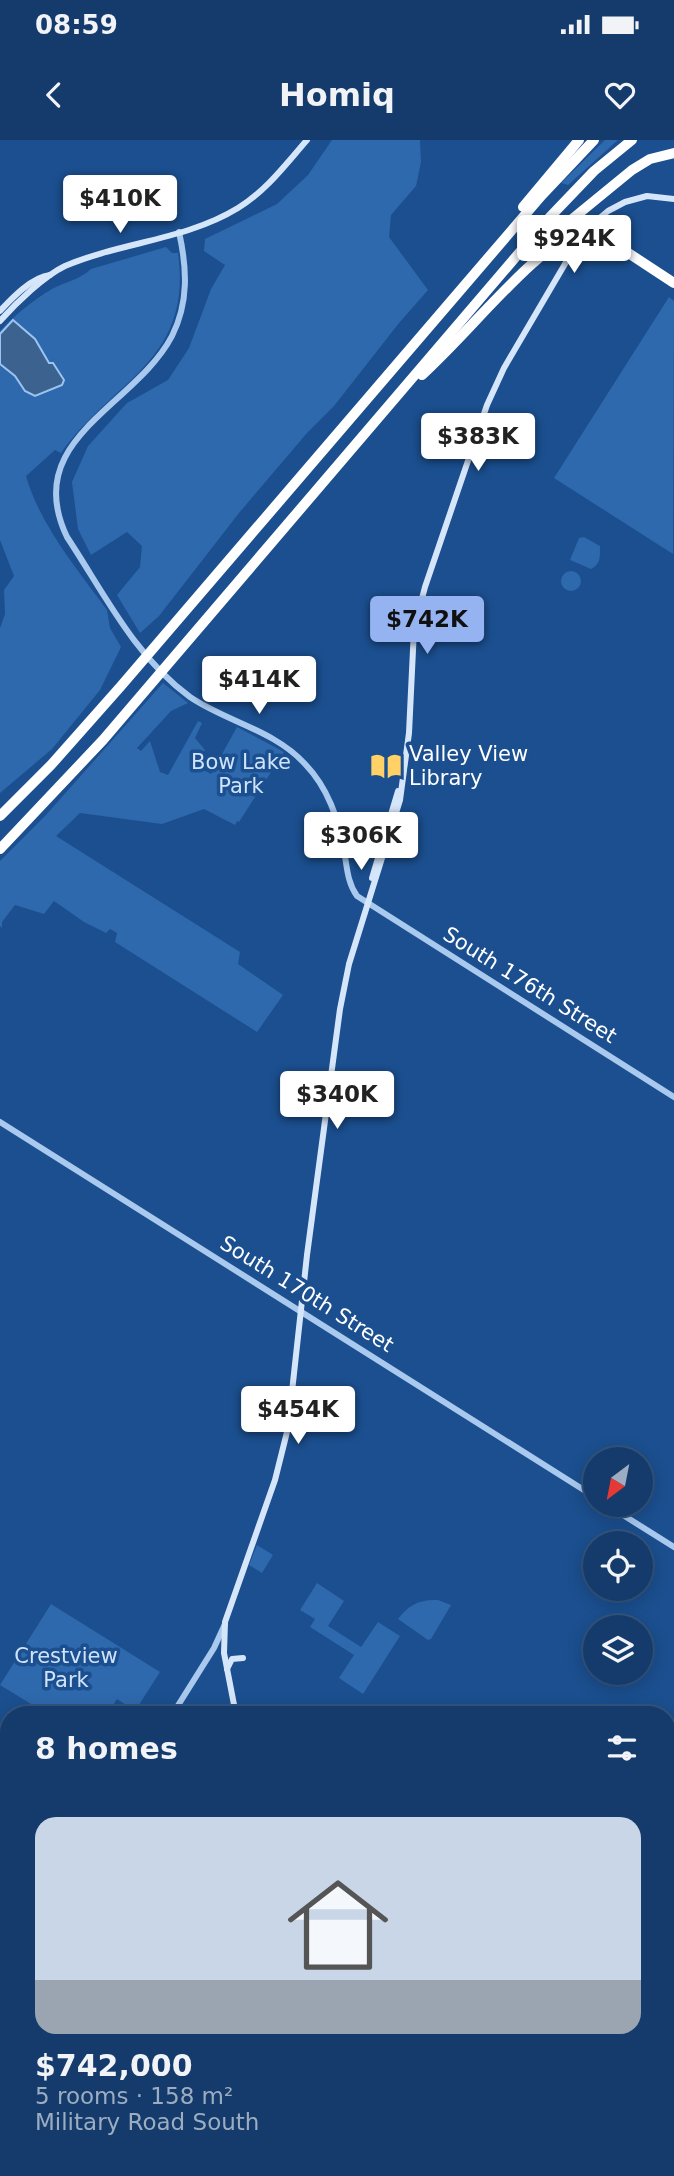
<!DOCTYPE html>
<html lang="en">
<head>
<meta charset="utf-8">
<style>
	:root { --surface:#143b6b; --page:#1d4271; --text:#f1f3f6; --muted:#9dadc1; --line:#33557e; --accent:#95b2f1 }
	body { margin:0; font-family:"DejaVu Sans",sans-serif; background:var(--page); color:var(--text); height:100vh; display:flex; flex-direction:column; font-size:26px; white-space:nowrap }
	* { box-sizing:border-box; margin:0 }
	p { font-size:23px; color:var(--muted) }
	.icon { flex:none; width:38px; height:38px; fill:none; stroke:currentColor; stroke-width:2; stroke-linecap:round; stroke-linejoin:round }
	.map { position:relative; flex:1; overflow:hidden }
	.details { position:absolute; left:0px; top:1566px; width:676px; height:471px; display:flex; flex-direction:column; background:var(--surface); border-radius:28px 28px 0 0; box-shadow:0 4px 18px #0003,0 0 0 2px var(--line) }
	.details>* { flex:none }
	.needle { width:46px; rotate:212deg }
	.tools { position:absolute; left:583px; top:1307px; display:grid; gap:14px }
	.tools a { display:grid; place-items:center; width:70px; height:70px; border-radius:50%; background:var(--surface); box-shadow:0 4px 18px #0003,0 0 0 2px var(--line); font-size:35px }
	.price { position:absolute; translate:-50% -60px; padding:0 16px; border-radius:7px; background:#fff; color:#222; font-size:23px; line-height:46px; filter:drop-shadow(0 2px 4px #0008) }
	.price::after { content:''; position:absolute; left:50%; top:42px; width:21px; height:16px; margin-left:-10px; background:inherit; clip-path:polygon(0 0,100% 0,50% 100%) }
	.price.on { background:var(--accent); color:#111 }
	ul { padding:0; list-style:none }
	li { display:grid; align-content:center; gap:14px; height:371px; padding:0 35px }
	li span { display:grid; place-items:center; height:217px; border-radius:21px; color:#555 }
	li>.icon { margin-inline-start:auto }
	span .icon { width:126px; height:126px; fill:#fffc; stroke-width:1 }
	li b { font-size:30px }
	h2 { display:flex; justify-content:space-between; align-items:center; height:84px; padding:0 35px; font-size:30px }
	.status { display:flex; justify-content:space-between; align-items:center; height:49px; padding:0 35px; background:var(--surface); direction:ltr }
	.status svg { height:19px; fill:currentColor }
	header { display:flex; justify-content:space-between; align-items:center; height:91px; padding:0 35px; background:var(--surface); font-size:32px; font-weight:700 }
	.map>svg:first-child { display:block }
</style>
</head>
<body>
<div class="status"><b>08:59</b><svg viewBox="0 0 49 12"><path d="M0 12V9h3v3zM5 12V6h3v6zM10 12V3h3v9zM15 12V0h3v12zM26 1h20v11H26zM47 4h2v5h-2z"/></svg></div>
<header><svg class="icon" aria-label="back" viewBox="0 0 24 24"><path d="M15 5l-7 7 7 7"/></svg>Homiq<svg class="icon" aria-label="heart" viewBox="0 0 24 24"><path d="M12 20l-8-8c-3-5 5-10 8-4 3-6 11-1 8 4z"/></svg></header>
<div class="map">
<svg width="674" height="2036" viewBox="0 0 674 2036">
	<rect width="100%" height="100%" fill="#1b4f8f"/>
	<g fill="#2e69ad">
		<path d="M332,0h88l1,22 -5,24 -25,29 -2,22 39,53 -29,33 -65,83 -27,27 -68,80 -80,103 -19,17 -23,-38 23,-28 2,-21 -15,-14 -36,23 -13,-26 -6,-47 16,-36 39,-43 41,-23 21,-32 22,-59 14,-24 -21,-14 1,-12 72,-35 31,-29z"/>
		<path d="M605,0h13l-50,45 -7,-2z"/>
		<path d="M166,107l6,6h6c15,108 -65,127 -117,200l-6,-3 -29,26c14,49 51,93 81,134l3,18 11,19 -21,43 -48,59 -52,44v-165l5,-14 -1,-24 10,-14 -14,-36v-209c15,-16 33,-31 52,-42 13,-7 29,-10 39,-20z"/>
		<path d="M669,157l5,4 -1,253 -119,-76z"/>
		<path d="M584,397l16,9c0,10 1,18 -9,23l-21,-9 9,-22z"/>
		<circle cx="571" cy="441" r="10"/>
		<path d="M163,543l25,20 -17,8 -34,37 4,3 9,-10 10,31 8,3 30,-54 4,2 -7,15 10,12 -10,15 16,9 26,-47 47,25 -45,70 -2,-1 -2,4 -31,-16 -42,15 -82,-11 -24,23 184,116 -2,12 45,31 -26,37 -142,-90 2,-9 -7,-4 -4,4 -22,-11 -30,-21 -10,13 -29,-9 -13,17v6l-2,-2v-65l46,-46z"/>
		<path d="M257,1405l16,10 -11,18 -13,-8z"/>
		<path d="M317,1443l27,18 -16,25 33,21 17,-25 22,14 -37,58 -24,-16 15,-23 -44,-28 5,-8 -15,-9z"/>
		<path d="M438,1460l13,5 -20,34 -3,1 -30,-21c10,-14 22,-20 40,-19z"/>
		<path d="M51,1464l109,68 -25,39 -18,-12 -5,8 14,8h-77l-49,-30z"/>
		<path d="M183,2028h117l3,2 -4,6h-111z"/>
	</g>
	<path fill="#3c6290" stroke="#9cc4f0" stroke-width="2" d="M13,180l22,19 14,24h4l11,17 -2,5 -27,11 -10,-5 -10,-15 -15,-12v-30z"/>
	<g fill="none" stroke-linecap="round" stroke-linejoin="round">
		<g stroke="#9cc4f0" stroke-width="2">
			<path d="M0,1947h9"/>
			<path d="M198,2028l7,8"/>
		</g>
		<g stroke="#a9c9ee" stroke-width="6">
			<path d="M179,92c8,36 10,70 -7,104 -37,71 -152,103 -105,201 37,56 68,120 123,160 37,25 84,33 115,67 23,24 33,54 39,86 3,16 3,32 13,46l317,201"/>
			<path d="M0,982l595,375"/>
			<path d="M607,1365l67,42"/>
			<path d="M172,1575l42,-67 11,-24"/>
			<path d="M0,1616l9,5"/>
			<path d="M0,1850l9,-14"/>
		</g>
		<g stroke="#d6e6fa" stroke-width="6">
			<path d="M0,171c12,-13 32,-34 50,-36"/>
			<path d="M0,181c16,-18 44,-45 65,-55 56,-24 121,-26 173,-58 28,-17 48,-44 69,-68"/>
			<path d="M372,738l26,-87"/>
			<path d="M227,1529l5,-10 11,-1"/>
			<path d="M236,1575l-12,-62 1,-31 50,-142 13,-52 19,-173 33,-246 9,-45 51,-164 9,-67 5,-104 11,-42 62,-182 17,-37 68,-116 24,-31 12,-10 17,-9 22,-6 27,3"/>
		</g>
		<g stroke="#f0f6ff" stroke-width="8">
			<path d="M667,1775l7,-6"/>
			<path d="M667,1787l7,-6"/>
			<path d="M348,2036l9,-8"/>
			<path d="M361,2036l10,-8"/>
		</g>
		<g stroke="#fff" stroke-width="10">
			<path d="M523,67l56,-67"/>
			<path d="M537,113l18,-20 77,-63 18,-11 24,-6"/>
			<path d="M422,235c39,-36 72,-77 111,-112 10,-8 18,-18 30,-23 17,-7 31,-5 47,1l64,42"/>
			<path d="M0,676l51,-51 70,-79 421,-491 52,-55"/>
			<path d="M0,709l103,-109 446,-522 45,-47 38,-31"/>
			<path d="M0,1914l9,-1"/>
			<path d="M0,1923h9"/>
			<path d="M207,2028l7,8"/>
			<path d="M222,2028l8,8"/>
			<path d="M236,2028l8,8"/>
			<path d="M274,2028l11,8"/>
			<path d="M657,2030l4,6"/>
		</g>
		<g stroke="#fff" stroke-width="2">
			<path d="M0,1939l9,-1"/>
			<path d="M180,2028l4,8"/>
		</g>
	</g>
	<defs>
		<symbol id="library-bare" viewBox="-9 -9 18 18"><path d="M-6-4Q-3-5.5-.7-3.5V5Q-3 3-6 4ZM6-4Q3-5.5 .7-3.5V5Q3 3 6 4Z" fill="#ffd166" stroke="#1b4f8f" stroke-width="2.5" paint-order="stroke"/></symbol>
	</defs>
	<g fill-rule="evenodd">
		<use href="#library-bare" x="364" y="604" width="44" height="44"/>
	</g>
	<g text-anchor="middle" stroke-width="7" stroke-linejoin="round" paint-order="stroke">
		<g font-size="21" fill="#fff" stroke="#1b4f8f" text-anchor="start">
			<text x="409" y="621">Valley View<tspan x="409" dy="24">Library</tspan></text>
		</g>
		<g font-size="21" fill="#cfe3fa" stroke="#1b4f8f">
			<text x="241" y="629">Bow Lake<tspan x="241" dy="24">Park</tspan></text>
			<text x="66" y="1523">Crestview<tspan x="66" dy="24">Park</tspan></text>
		</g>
		<g font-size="21" fill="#fff" stroke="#1b4f8f">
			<text transform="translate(530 845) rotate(32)" y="7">South 176th Street</text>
			<text transform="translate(307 1154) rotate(32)" y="7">South 170th Street</text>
		</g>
	</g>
</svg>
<div class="tools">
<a><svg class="needle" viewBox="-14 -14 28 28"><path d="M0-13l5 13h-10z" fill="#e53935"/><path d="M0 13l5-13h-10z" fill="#9dadc1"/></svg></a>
<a><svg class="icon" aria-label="locate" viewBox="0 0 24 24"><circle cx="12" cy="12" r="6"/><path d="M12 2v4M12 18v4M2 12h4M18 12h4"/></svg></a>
<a><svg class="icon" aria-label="layers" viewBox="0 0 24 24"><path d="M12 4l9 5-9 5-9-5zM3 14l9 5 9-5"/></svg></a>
</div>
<b class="price" style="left:120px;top:95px">$410K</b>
<b class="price" style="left:574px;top:135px">$924K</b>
<b class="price" style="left:478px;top:333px">$383K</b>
<b class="price on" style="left:427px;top:516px">$742K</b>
<b class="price" style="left:259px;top:576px">$414K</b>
<b class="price" style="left:361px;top:732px">$306K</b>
<b class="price" style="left:337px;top:991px">$340K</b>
<b class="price" style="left:298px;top:1306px">$454K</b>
<section class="details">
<h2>8 homes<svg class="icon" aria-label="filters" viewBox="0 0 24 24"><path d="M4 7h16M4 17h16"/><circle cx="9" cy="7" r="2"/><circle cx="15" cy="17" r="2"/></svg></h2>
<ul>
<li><span style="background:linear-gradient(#c9d6e8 75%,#9aa5b1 0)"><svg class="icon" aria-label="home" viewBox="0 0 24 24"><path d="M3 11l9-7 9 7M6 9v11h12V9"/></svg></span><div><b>$742,000</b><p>5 rooms · 158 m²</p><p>Military Road South</p></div></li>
</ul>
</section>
</div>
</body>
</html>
